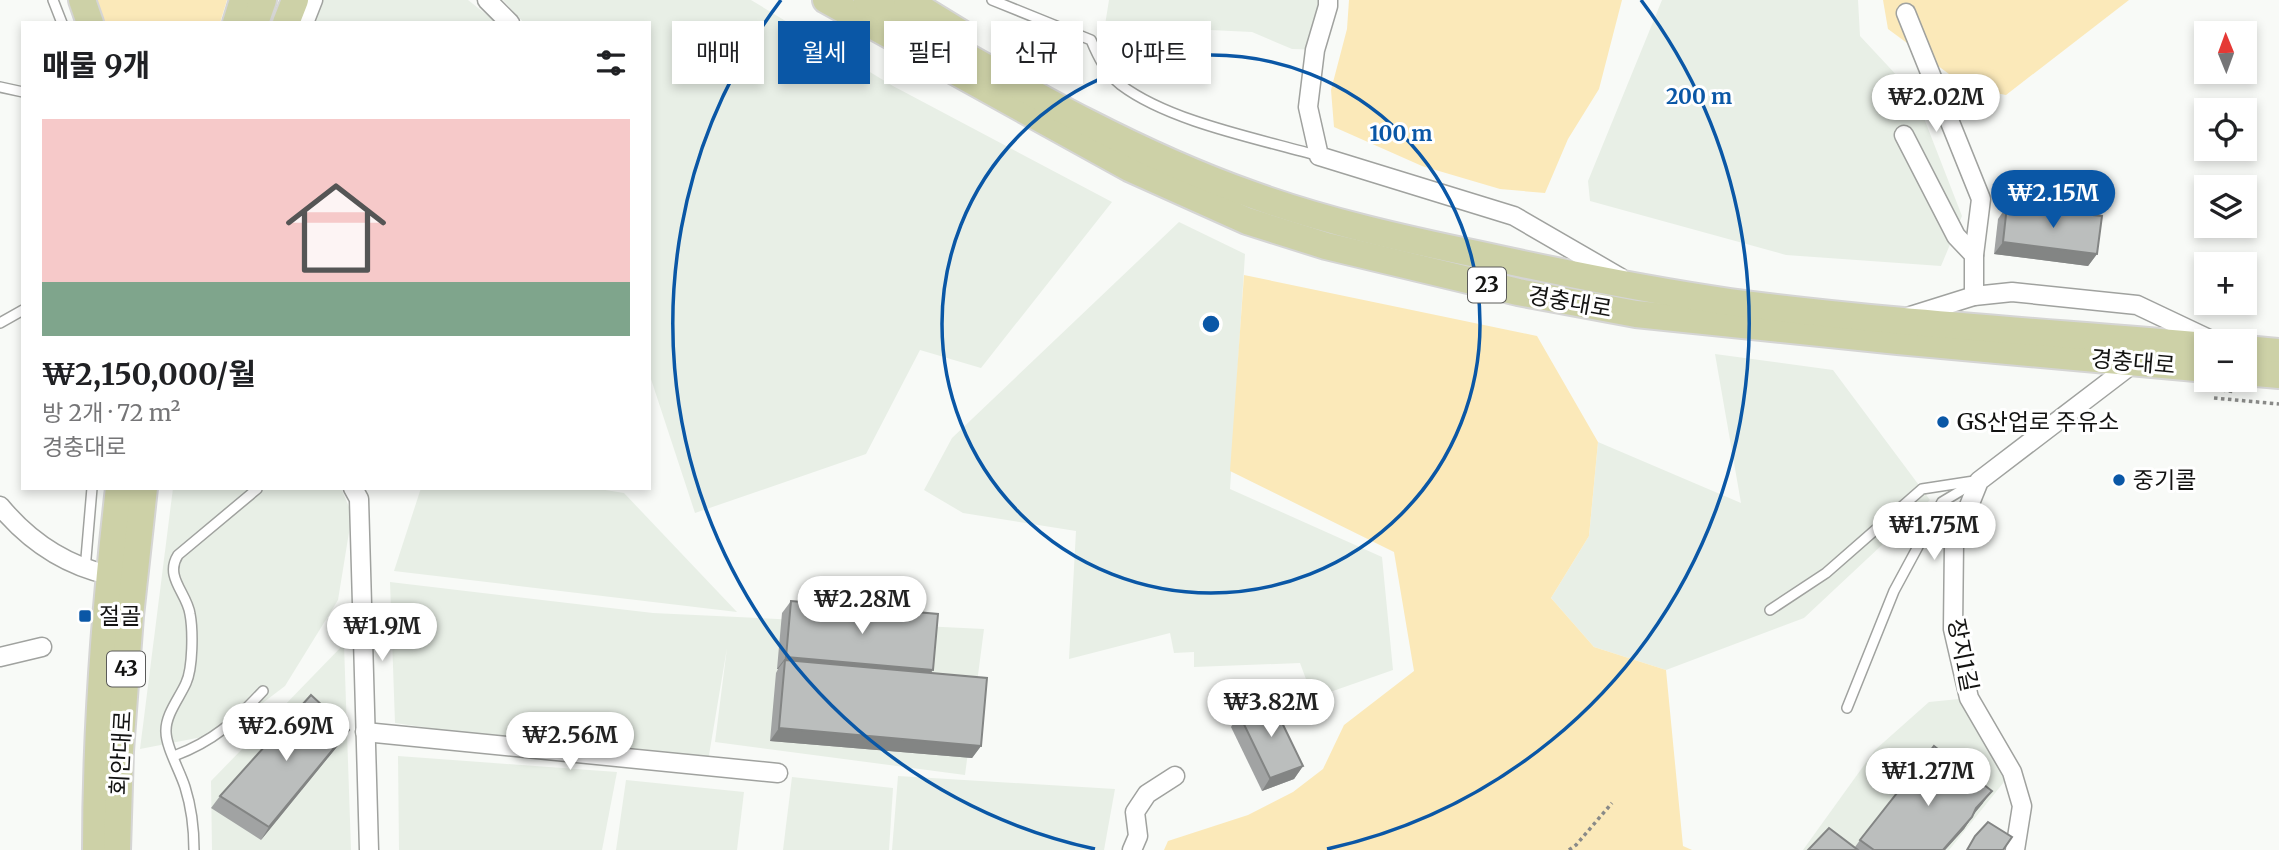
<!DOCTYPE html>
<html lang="ko">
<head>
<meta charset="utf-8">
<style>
	:root { --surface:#fff; --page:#f6f6f6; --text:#202124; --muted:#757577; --accent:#0a57a6 }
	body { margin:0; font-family:Merriweather,"Noto Sans KR",serif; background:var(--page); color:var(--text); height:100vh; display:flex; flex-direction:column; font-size:26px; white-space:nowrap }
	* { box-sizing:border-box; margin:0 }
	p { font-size:23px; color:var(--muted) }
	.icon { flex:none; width:38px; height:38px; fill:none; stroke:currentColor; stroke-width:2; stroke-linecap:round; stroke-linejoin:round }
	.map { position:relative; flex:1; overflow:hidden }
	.panel { position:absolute; left:21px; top:21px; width:630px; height:469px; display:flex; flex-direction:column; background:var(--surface); border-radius:0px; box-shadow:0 4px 10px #0003 }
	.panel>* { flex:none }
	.top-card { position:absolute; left:672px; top:21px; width:665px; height:63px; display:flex; gap:14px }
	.needle { width:46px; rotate:359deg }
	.fabs { position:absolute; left:2194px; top:21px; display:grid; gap:14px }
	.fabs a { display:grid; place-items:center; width:63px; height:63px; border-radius:0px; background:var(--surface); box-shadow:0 4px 10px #0003; font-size:35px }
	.price { position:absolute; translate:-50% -60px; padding:0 16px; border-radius:24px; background:#fff; color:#222; font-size:23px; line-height:46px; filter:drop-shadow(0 2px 4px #0008) }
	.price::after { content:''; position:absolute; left:50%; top:42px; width:21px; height:16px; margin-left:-10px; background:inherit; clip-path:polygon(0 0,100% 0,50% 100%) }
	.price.selected { background:var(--accent); color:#fff }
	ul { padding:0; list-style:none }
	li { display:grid; align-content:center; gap:14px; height:371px; padding:0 21px }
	li span { display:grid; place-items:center; height:217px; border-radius:0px; color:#555 }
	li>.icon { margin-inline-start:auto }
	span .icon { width:126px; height:126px; fill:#fffc; stroke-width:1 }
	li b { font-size:30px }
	h2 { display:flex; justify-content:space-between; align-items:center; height:84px; padding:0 21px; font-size:30px }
	.tag { padding:0 24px; border-radius:0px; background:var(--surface); box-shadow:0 4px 10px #0003; font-size:24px; line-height:63px }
	.tag.selected { background:var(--accent); color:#fff }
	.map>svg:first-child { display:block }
</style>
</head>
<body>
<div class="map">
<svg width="2279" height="850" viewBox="0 0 2279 850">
	<rect width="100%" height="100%" fill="#f8faf7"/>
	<g fill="#e8efe6">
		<path d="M315,0h153l29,23h-190z"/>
		<path d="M503,0h248l142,86 219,116 -131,166 -61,-18 -54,104 -171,59 -46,-140v-350h-125z"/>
		<path d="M1109,0h218l-1,50 -34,-1 -40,-17 -147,-7z"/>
		<path d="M1662,0h196l2,36 55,59 47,121 -21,50 -155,-11 -196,-54 -2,-20z"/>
		<path d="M1179,222l66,32 -15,235 152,68 11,113 -80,28 -13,-35 -106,4v-15l-20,1 -4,-20 -101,26 7,-128 -113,-18 -39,-23 28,-52z"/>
		<path d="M1715,354l118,16 97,130 -126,118 -138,52 -72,-23 -43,-49 38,-62 9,-94 143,61z"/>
		<path d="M173,488h168l11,26 -14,86 -53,86 -62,47 -83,16z"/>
		<path d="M421,488h172l31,5 113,119 -343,-41z"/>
		<path d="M390,582l263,31 331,16 -19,146 -250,-33 12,-94 -19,113 -184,-19 -129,-19z"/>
		<path d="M344,644l7,206h-139l-1,-69z"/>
		<path d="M1969,698l43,74 -63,78h-146l72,-100 54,-48z"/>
		<path d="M398,756l219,16 -15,78h-203z"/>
		<path d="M898,776l217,13 -11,61h-212z"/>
		<path d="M792,777l101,11 -4,62h-106z"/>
		<path d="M626,780l118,12 -7,58h-121z"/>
	</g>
	<g fill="#fbe9b9">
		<path d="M87,0h140l-7,23h-124z"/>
		<path d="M1349,0h273l-23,89 -31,50 -23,54 -45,-4 -78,-23 -88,-39 -3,-37 16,-61z"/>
		<path d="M1883,0h246l-123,95 -38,-7 -80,-59z"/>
		<path d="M1244,275l293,61 61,106 -9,94 -38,62 43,49 72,23 17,176 9,4h-528l4,-9 80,-26 45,-23 30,-23 21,-44 70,-54 -20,-119 -164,-81z"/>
	</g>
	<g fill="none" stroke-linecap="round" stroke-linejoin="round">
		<defs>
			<g id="service">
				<path d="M53,0l9,23"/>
				<path d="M992,0l99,40c7,17 15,33 30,45 49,37 139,54 198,71"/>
				<path d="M0,87l23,5"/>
				<path d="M0,323l23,-13"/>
				<path d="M85,570l7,-82"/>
				<path d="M1770,610l56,-37 96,-84 52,-8"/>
				<path d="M1847,708l47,-117 48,-89 35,-21"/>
				<path d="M174,756c40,-15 60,-34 89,-65"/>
				<path d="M194,850c0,-20 -3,-44 -9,-63 -5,-16 -19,-40 -19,-55 -1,-17 14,-35 20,-49 7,-15 7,-53 4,-69 -3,-21 -26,-37 -12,-59l79,-66"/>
			</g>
			<g id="minor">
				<path d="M487,0l23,23"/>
				<path d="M1328,0v6l-13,44 -7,57 11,49 195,60 107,62"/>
				<path d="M1906,13l75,186 -7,56"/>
				<path d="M304,23l9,-23"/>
				<path d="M1904,135l52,101 18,19v41"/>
				<path d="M1907,317l67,-21 38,-4 125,13 76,36"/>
				<path d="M353,488l6,11 10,351"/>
				<path d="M0,506c29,35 64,59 109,69"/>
				<path d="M0,657l42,-10"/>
				<path d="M365,732l413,41"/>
				<path d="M1132,850l6,-14 -3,-24 12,-18 28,-18"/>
				<path d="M2015,850l7,-44 -10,-34 -43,-74 -16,-69 1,-86 25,-62 156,-119"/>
			</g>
			<g id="primary">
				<path d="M82,0l8,23"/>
				<path d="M826,0l303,168 118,53 79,25 192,46 118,22 262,27 309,28"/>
				<path d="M867,0c125,70 248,146 383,194 74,27 154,45 231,61 82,18 166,35 249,47 158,21 318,30 477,44"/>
				<path d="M907,0l54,33"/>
				<path d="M236,23l7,-23"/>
				<path d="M255,23l8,-23"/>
				<path d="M286,23l9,-23"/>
				<path d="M2245,349l34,3"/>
				<path d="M2245,372l34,3"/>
				<path d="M96,850c0,-122 9,-241 23,-362"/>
				<path d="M117,850l3,-99 10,-135 14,-128"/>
			</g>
		</defs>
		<use href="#service" stroke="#a0a29f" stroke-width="12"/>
		<use href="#minor" stroke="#a0a29f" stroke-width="21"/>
		<use href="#primary" stroke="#d5d5d4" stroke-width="30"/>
		<g stroke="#898a88" stroke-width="3.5" stroke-dasharray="3.5 3.5" stroke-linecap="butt">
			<path d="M2215,389l20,3"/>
			<path d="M2214,398l65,6"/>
			<path d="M1569,850l7,-5 36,-42"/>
		</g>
		<use href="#service" stroke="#fff" stroke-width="9"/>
		<use href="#minor" stroke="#fff" stroke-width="18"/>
		<use href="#primary" stroke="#cdd1a7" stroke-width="26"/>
	</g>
	<g fill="#a1a3a3">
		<path d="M2007,206l90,48 -9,12 -94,-12 4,-35z"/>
		<path d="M791,601l140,72 50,73 -9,12 -202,-17 6,-68 2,-4h-1l5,-56z"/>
		<path d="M1239,714l64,52 -9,13 -32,12 -31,-64z"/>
		<path d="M340,743l-79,97 -50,-32 9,-12z"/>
		<path d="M1983,803l-9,11 -10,15 -19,21h-137l47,-3 5,-7z"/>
	</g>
	<g fill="#838584">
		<path d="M2003,242l94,12 -9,12 -94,-12z"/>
		<path d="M786,657l147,13 -9,12 -139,-22 -7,9h-1z"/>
		<path d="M779,728l202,18 -9,12 -202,-17z"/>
		<path d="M349,730l-9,13 -79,97 8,-13z"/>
		<path d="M1303,766l-9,13 -32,12 8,-13z"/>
		<path d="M1992,791l-9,12 -15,18 8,-13z"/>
		<path d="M1972,817l-8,12 -19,21h-2z"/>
	</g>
	<g fill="#bbbebd" stroke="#838584" stroke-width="2">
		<path d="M2007,206l95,10 -5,38 -94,-12z"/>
		<path d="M791,601l147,13 -5,56 -147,-13z"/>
		<path d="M785,660l202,18 -6,68 -202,-18z"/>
		<path d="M311,695l38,35 -80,97 -49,-31z"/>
		<path d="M1271,700l32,66 -33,12 -31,-64z"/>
		<path d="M1934,746l58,45 -16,17 -4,9 -29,33h-69l-14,-10z"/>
		<path d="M1988,822l24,15 -9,13h-36l8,-14z"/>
		<path d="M1829,828l29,22h-50z"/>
	</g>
	<g fill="none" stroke="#0a57a6" stroke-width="3.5">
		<circle cx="1211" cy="324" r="269"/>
		<path d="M1095 849A538 538 0 0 1 781 0M1641 0A538 538 0 0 1 1327 849"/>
	</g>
	<g fill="#0a57a6" stroke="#fff" stroke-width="2.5">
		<circle cx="1943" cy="422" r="7"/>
		<circle cx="2119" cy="480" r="7"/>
		<rect x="78" y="609" width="14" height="14" rx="3.5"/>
	</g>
	<g text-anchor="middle" stroke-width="6" stroke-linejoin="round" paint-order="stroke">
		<g fill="#fff" stroke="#5a5a59" stroke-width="2">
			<rect x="1468" y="267.5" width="38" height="35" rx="5"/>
			<rect x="107" y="651.5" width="38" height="35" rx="5"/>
		</g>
		<g font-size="21" font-weight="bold" fill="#131312">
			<text x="1487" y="292">23</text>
			<text x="126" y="676">43</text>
		</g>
		<g font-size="23" fill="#131312" stroke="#fff">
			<text transform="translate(1570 302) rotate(10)" y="8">경충대로</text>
			<text transform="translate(2133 362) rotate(5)" y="8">경충대로</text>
			<text transform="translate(1963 655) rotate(79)" y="8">장지1길</text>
			<text transform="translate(121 753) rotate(-87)" y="8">회안대로</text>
		</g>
		<g font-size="23" fill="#131312" stroke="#fff" text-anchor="start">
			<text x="1957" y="430">GS산업로 주유소</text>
			<text x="2133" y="488">중기콜</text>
			<text x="99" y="624">절골</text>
		</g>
	</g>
	<circle cx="1211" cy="324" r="10" fill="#0a57a6" stroke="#fff" stroke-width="3.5"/>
	<g font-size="21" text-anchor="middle" font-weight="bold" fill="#0a57a6" stroke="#fff" stroke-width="6" stroke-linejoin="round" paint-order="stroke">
		<text x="1699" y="104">200 m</text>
		<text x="1401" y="141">100 m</text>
	</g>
</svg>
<div class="fabs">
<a><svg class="needle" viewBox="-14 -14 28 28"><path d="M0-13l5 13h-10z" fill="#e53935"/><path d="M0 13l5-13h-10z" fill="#757577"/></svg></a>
<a><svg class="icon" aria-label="locate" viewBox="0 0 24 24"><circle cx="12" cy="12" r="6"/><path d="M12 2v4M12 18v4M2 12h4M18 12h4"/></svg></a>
<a><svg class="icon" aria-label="layers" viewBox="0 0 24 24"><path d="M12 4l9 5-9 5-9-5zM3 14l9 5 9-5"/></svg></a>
<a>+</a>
<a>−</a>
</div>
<b class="price" style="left:1936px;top:134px">₩2.02M</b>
<b class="price selected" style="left:2053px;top:230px">₩2.15M</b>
<b class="price" style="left:1934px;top:562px">₩1.75M</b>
<b class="price" style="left:862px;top:636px">₩2.28M</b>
<b class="price" style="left:382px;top:663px">₩1.9M</b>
<b class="price" style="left:1271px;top:739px">₩3.82M</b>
<b class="price" style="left:286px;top:763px">₩2.69M</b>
<b class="price" style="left:570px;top:772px">₩2.56M</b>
<b class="price" style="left:1928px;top:808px">₩1.27M</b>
<div class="top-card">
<a class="tag">매매</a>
<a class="tag selected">월세</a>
<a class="tag">필터</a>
<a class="tag">신규</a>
<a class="tag">아파트</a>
</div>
<section class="panel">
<h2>매물 9개<svg class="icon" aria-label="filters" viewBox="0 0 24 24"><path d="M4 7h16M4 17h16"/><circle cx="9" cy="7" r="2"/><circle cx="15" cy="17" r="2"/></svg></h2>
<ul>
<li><span style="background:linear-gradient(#f6c9c9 75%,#7fa58c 0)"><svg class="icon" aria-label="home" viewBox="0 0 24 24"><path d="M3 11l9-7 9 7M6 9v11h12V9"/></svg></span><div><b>₩2,150,000/월</b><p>방 2개 · 72 m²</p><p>경충대로</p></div></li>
</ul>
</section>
</div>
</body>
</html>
